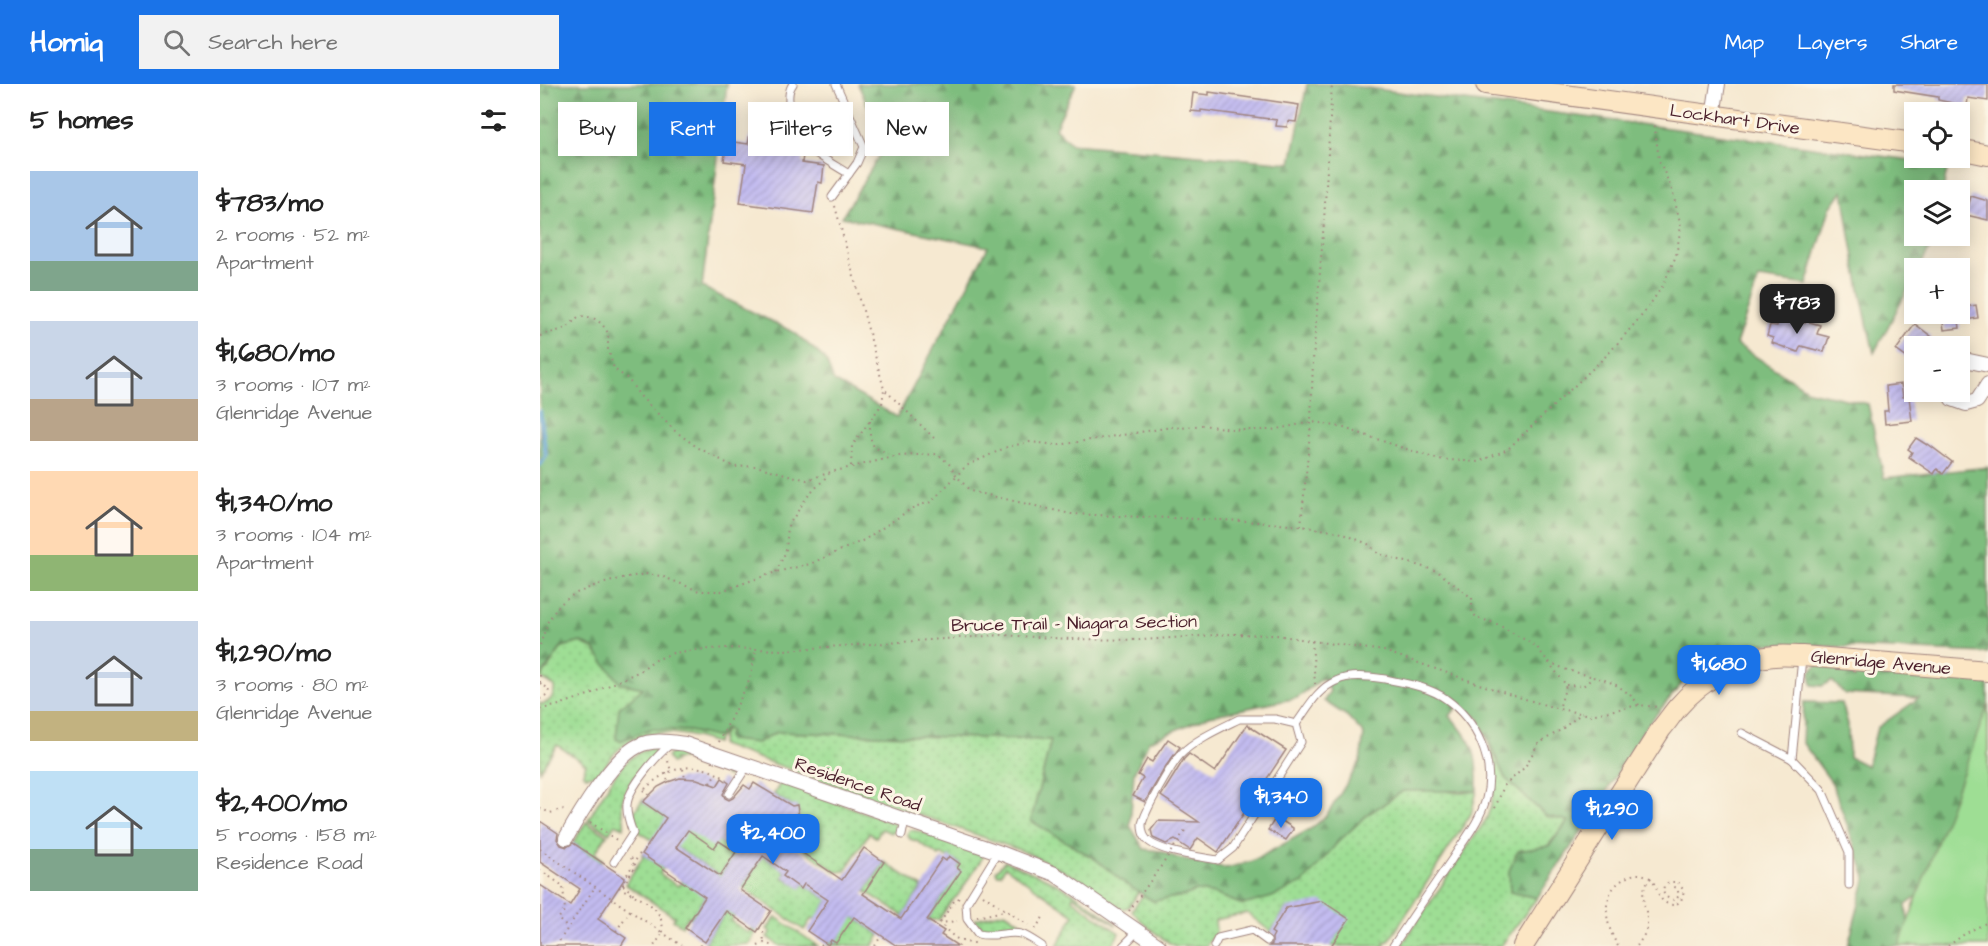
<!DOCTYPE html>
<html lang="en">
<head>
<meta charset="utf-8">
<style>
	:root { --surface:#fff; --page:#f2f2f2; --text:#222; --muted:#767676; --accent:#1a73e8 }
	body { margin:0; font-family:"Architects Daughter",sans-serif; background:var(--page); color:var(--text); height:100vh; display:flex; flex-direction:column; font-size:22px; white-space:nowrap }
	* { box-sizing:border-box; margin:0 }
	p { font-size:20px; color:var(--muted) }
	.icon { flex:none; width:33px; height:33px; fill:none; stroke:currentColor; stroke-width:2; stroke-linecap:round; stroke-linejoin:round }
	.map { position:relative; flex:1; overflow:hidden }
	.drawer { display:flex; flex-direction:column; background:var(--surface); width:540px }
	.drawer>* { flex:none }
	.top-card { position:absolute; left:18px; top:18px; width:570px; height:54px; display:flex; gap:12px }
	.controls { position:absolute; left:1364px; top:18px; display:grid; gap:12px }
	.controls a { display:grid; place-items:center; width:66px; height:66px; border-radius:0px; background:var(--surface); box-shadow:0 3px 15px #0003; font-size:30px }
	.price { position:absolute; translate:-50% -51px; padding:0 14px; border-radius:12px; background:var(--accent); color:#fff; font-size:20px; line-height:39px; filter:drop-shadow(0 2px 3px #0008) }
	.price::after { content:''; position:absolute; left:50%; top:36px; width:18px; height:14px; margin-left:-9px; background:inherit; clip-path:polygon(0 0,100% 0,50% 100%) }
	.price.active { background:#222; color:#fff }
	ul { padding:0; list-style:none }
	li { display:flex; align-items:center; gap:18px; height:150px; padding:0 30px }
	li span { display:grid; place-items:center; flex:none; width:168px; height:120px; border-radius:0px; color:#555 }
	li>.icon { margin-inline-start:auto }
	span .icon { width:72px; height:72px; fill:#fffc; stroke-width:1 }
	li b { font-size:26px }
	h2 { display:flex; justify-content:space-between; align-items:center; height:72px; padding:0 30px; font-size:26px }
	.tag { padding:0 21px; border-radius:0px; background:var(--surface); box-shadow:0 3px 15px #0003; font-size:21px; line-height:54px }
	.tag.active { background:var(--accent); color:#fff }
	header { display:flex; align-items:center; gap:36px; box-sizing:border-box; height:84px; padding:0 30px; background:var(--accent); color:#fff }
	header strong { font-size:28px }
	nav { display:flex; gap:33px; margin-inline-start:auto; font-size:21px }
	.search { width:420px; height:54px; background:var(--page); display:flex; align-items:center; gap:15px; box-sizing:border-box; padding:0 21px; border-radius:0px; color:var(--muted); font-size:22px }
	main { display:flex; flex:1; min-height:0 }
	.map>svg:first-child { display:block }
</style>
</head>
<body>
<header>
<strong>Homiq</strong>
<div class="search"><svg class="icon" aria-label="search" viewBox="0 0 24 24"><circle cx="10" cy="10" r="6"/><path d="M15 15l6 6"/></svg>Search here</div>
<nav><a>Map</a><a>Layers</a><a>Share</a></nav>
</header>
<main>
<section class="drawer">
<h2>5 homes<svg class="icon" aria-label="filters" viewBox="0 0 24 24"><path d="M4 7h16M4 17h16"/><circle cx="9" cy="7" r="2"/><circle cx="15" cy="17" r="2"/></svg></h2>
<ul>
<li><span style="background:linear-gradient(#a9c7e8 75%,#7fa58c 0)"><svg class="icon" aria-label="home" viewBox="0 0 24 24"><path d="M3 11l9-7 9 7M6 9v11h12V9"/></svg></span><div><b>$783/mo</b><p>2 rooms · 52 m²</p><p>Apartment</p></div></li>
<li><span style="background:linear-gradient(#c9d6e8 65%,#b9a48a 0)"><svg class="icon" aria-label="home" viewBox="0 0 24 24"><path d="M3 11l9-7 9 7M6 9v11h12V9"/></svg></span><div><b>$1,680/mo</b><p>3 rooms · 107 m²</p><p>Glenridge Avenue</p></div></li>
<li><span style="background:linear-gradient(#ffd9b3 70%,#8fb573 0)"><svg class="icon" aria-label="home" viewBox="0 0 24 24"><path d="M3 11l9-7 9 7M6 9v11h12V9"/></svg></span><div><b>$1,340/mo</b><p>3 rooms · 104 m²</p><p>Apartment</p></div></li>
<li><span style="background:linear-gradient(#c9d6e8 75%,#c2b280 0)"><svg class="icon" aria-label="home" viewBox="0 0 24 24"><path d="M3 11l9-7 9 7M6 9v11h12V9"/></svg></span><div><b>$1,290/mo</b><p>3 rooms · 80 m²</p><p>Glenridge Avenue</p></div></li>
<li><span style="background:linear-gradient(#bfe0f5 65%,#7fa58c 0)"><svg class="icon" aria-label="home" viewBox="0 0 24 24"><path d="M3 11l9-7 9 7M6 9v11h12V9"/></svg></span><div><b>$2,400/mo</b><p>5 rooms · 158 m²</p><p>Residence Road</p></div></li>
</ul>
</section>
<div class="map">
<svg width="1448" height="862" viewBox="0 0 1448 862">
	<defs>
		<pattern id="grass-dots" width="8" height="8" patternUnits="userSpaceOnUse" patternTransform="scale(1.5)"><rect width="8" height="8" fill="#9ede94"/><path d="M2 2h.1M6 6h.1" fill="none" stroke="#8abe80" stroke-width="1.8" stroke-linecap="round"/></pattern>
		<pattern id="forest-firs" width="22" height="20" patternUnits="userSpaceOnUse" patternTransform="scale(1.5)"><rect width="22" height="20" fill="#7ebd7e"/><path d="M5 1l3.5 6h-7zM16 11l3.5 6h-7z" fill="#699967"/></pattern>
		<pattern id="building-hatch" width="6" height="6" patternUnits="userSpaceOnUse" patternTransform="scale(1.5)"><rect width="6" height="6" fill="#c3bcf0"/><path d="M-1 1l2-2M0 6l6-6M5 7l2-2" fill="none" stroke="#a9a1ce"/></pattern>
	</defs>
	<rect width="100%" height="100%" fill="#fcf5e5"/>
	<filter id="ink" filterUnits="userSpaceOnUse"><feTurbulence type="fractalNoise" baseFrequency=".0167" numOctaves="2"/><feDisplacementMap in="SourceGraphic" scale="12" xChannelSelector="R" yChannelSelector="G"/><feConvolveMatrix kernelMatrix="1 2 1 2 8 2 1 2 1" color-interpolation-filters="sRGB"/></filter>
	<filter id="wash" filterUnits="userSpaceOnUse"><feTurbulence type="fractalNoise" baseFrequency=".008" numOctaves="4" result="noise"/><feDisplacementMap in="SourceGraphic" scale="24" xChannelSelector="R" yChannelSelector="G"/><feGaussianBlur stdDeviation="1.35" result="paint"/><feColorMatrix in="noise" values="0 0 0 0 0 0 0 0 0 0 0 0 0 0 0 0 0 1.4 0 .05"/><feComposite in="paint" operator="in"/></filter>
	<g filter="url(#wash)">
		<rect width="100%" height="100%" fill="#f6e9d1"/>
		<g fill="url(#grass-dots)" stroke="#747e60" stroke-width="1.5">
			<path d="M41,558l12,6 12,13 38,26 -23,54 29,-12 40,2 26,6 5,-1 -4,7c-35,-12 -74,-19 -102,11 -10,11 -11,21 -28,22l-3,-3 3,-9 -29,-19 -17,26v-68l3,1c8,-3 12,-9 11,-18l-13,-8 21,-31z"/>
			<path d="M939,635l26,59 41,38 22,5 -58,71 27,6 -36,48h-100l86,-128c14,-42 8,-59 -8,-99z"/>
			<path d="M186,645l31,14 20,-11 274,8 -20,81 64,38 32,26 12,7 -10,15 -7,2 -41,-29 -53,-27 -307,-108 1,-9z"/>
			<path d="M116,664v4c-12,15 -32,32 -34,52 -1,8 4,16 2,24l-9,-4 -6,9 -21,-13c16,-26 34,-70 68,-72z"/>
			<path d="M142,665c13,3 45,13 47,28l-4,-1 1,-3 -14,-8 -22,-4v-3l-16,1 1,3 -4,1 -4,-6 8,-6z"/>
			<path d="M241,698l113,41 3,6 -6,4 -9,-4 -6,8 -7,-4 -24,38 -8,1 -54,-36 11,-17 5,-1 -2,-12h-5l-18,-12z"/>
			<path d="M896,706l25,3 16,-2 -6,23 -82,127 -5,1 1,4h-54l-45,-38 -15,24 -24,-19 -32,7 1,12 -10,14c-9,0 -21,0 -29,0 -10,-2 -40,-27 -45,-36l11,-15 10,6 30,-5 14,-5 18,3 28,11 95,-63 30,-28 35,-23z"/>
			<path d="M103,715l2,1 -2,2 43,29 6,-8 44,29 -14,21 3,10 -8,-9 -61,-40 -4,6 -14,-9 -4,-19z"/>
			<path d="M46,738l21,13 -12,18 7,6v4l-29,-20z"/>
			<path d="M370,746l8,1 59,20 6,6 -25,38 -8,8 -11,17h-12l33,-49 -3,-3 3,-4 -11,-7 -2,1 -6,-4 -2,2 -22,-15 -7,-2 -3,-5z"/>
			<path d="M102,770l21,14 -3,6 18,12 4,-5 25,14 -16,23 -3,-1 -6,9 -9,-6 2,-3 -50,-33 18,-27z"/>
			<path d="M223,772l23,16 -3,5 18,11 3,-4 21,14 4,1 -13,20 -4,-1 -8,12 -62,-43z"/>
			<path d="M465,777l40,17 30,16 40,29 2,3 -44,-30 -1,3 47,34 -7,13h-55l17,-31 -69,-48 -4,7h-4l-1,-3z"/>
			<path d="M344,778l38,25 -19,29 -38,-25z"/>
			<path d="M185,826l9,6 -3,5 17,12 4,-5 4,3 -7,13 -37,2 -7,-4 20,-29z"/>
			<path d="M465,828l26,17v1c-5,-2 -10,-4 -15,-4 -15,-1 -31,9 -41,-7z"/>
			<path d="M311,831l29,20 -7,11 -45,-1z"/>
			<path d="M236,833l42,29h-38l-13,-9 4,-5 -4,-3z"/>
		</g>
		<g fill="url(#forest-firs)" stroke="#646e54" stroke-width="1.5" fill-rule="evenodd">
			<path d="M0,0h187l-25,203 93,46 30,26 9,22 63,36 91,-170 -146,-30 43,-71 -27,-62h218l-21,44 16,16 220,19 16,-79h31l610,81 -5,25h-29v46h19l-3,12 -11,20h-5v10l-40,75c-13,-54 -23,-108 -31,-163l-13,18 -23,77 -48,-7 -23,66 73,47 59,13 16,74 104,-11v186l-237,-10 -51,19 -56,67 -53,88 -54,81 -27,-6 -1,-21 9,-20 31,-5 19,-25 -22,-5 -41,-38 -26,-59 -20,-15 -9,12c25,28 28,38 27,75h-74l-35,23 -30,28 -35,41 -31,14 -29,8 -28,-11 -18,-3 -14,5 -30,5 -26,-16 -32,-26 -64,-38 20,-81 -274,-8 -20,11 -27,-3 -3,-3 3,-6 -5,-3 -5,8 -5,1 -26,-6 -39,-2 -30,12 -4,-2 3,-31 24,-20 -23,-5 -27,-35 -12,-6 -19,5 -22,31zM783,594l7,13 -6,10 23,15 17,18 -4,28 -33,53 -15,13 -39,22 -21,11 -25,7 -49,-10 -18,-7 -16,-2 -14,-23 4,-53 15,-32 60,-25 88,-18z"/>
			<path d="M1278,580l170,16v169l-7,1 -75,55 5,41h-63l18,-69 -34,-94 -30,-41 2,-40 38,1 6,21 1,33 18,9 10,-38 42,-30 -74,-4 -13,-13 -10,5 -10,-1 -2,-12z"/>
		</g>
		<path fill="#9ede94" stroke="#747e60" stroke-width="1.5" d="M1448,621v241h-89z"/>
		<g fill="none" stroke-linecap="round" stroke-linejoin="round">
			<path stroke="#60a2d4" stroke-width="4" d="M0,327l6,45 -6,9"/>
		</g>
		<g id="blocks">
			<g fill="url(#building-hatch)" fill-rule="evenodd">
				<path d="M1354,0h94v17l-20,-3 -1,8 -15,-3 -14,-3v-3l-44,-7z"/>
				<path d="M669,8l90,13 -3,17 -8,-1 -1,6 -11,-1 1,-6 -76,-10v2l-10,-1 2,-18 16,2z"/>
				<path d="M227,43l20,3 -3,23 19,2 -1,8 22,3 -2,17 -4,-1 -5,31 -73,-10 6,-39 -22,-3 3,-20 21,3 2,-10 16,2z"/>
				<path d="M1431,112l17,5v19l-22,-5z"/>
				<path d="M1436,221l2,13 -19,3 1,7 -16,2 -2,-16h16l1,5v-11z"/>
				<path d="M1240,232l25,7 1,-2 14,4 -3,9 12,3 -5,15 -23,-6 -3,6 -26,-9 1,-5 -6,-2 3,-11 7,1z"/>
				<path d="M1375,240l17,13 -7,9h-11v17l-18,-13z"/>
				<path d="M1361,300l2,13h6l3,24 -27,3 -1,-13h4l-2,-25z"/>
				<path d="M1376,354l11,7 1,-1 24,18 -9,12 -6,-5 -3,5 -25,-17 3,-5 -4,-3z"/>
				<path d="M707,641l39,25 -68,102 -20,-14 -8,12 -15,-10 -9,4 -13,-6 -2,-8 7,-9 41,1 -38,-26 23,-37 5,-5 26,18z"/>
				<path d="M628,655l12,8 -14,19 -21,36 -12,-6 10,-18 -5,-3 9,-16 5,3z"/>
				<path d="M140,694l17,1 20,7 5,-8 7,5 -6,11 2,4 4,2 4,-2 11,-13 6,4 4,-6 38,23 5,-1 2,13 -5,1 -13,19 61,42 22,-32 20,14 -21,32 38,25 41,-61 4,3 3,-5 11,8 -3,4 4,3 -34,49 17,11 -3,4 17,11h-61l-43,-29 -18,26 -5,-3 -3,5 -21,-14 21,-31 -24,-16 -3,5 -18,-13 3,-4 -23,-16 -23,34 31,21 -14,21 -31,-21 -21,31 -20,-14 20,-31 -63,-43 24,-36 -23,-16 15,-15 10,-5zM148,746l26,18 5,-7 17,11 -16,24 -44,-29z"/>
				<path d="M736,733l17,11v2l-7,10 -18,-10z"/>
				<path d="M0,737l18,12 -1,6 4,6 6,2 6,-4 52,35 -27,41 28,19 -5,8h-81v-61l30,20 10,-16 -40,-27z"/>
				<path d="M782,817l27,18 -18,27h-62l3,-2v-6l2,-4 -3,-2 15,-24z"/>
			</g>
		</g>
	</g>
	<g filter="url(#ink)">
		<use href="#blocks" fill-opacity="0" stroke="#a0847e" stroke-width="1.5"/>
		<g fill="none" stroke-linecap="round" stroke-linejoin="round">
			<defs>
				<g id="lane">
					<path d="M253,0c-11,13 3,49 13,61 8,9 32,22 43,29"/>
					<path d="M292,113l25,-34 7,-16 -28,-63"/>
					<path d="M1262,574l-10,101 30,31 27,62v33"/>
					<path d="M699,635h36l21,5 5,18 -68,106 -15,12c-16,-3 -65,-8 -73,-23 -2,-3 -3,-10 -3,-13 4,-15 28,-57 38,-69 14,-15 41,-27 59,-36z"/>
					<path d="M756,640c12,-16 21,-35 40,-43 14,-7 34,-4 49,-2 20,4 45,8 61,20 31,22 50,63 40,100 -6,22 -22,41 -34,60 -20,29 -40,58 -59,87"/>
					<path d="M1202,649l50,26"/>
					<path d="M189,710l19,-29"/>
					<path d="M362,751l3,-15"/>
					<path d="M458,768l-32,52 1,15 11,15c15,4 29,-3 43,0 7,2 15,8 21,12"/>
					<path d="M74,778l19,-29c-3,-8 -7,-19 -6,-28 1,-17 31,-51 44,-61"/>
					<path d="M583,862l15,-15"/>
					<path d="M674,862l4,-8 34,-8 15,11"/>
				</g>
				<g id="street">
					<path d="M1173,32l5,-32"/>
					<path d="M1419,276l1,-1 28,6"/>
					<path d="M1408,308l4,7 14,5 11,-3 11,-17"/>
					<path d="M26,754c14,-25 47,-80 72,-92 15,-7 31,-4 47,-2l313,108 57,22 104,72"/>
				</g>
				<g id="secondary">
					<path d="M946,0l428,59"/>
					<path d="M1419,65l29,6"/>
					<path d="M983,862l138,-217c6,-7 11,-15 17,-22 23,-27 61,-49 96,-51 9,-1 19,0 28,0l186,15"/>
				</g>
			</defs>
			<use href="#lane" stroke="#a0847e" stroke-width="9"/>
			<use href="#street" stroke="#a0847e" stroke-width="16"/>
			<use href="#secondary" stroke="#a0847e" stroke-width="22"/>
			<g stroke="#a0847e" stroke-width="2" stroke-dasharray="1.5 4.5" stroke-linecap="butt">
				<path d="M295,122l49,183 53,52"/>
				<path d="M0,252l27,-8 11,-11 7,-1 10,3 7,5 6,9v16l6,20 14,10 12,17 35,35 22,16 37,20 22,-1 51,14 24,-8 67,-16 40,-2 12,11 6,10 14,16 101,23 175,7 55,5 38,6 29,12 11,10 58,17 35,27v14l5,6 18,5 41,23 30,39 -7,24"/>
				<path d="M330,337v16l4,10 19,10"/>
				<path d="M311,382l1,-20 30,-42 2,-15"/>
				<path d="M761,442l10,-104 2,-62 11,-139 8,-137"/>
				<path d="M236,488l10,-21 2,-25 19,-29 22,-23"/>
				<path d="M772,557l3,43"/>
				<path d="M0,561l8,-24 11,-16 15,-11 20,-8 29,-8 22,-4 16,2 38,15h22l55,-19 34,-8 54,-24 50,-33 17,-5 35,-36 41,-19 22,-5 30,3 113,-18 9,1 21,-3 38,5h32l39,-8 10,1 23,5 92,31 42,3 30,-13 101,-96 35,-40 18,-26 14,-31 5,-30 -9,-36 -13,-30 -5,-38"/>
				<path d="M1009,578l18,8 27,7"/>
				<path d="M0,591v8"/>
				<path d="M0,599l9,6 -1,5 -8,5"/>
				<path d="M1026,601l17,1 11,-9c18,4 34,13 45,28"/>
				<path d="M0,625l16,-3 32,-11 52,-24 13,-10 20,-8 22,-3 32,-2 57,2 218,-15 69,4 71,1 89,-6 45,1 36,6 72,10 124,43 51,15 31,6 49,-10 18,2"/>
				<path d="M179,658l31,-63 6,-29"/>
				<path d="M128,677l3,10"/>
				<path d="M143,685l2,9"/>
				<path d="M126,689l2,9"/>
				<path d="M170,699l6,-10"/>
				<path d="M105,705c16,-16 38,-26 60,-20 8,2 14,6 22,10"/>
				<path d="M104,706l5,5"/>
				<path d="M0,724l10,5 18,-5"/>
				<path d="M955,724l9,-22 21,-19 13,-23 24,-15 20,-16"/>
				<path d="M50,738l28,19"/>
				<path d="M0,765l90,62"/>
				<path d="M0,786l23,16 2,24 -7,9 10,9"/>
				<path d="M1110,794c10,10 6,27 25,27l6,-4 3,-10 -6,-9h-9l-5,4 -1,5c2,7 6,8 13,9l3,-5 -2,-7 -5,-2"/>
				<path d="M83,801l-1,-2 12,-20 -4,-7"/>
				<path d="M83,801l13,-19 -2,-3 7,-11"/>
				<path d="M83,801l12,10"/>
				<path d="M79,803c21,13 44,16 44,46l19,13"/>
				<path d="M443,811l45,30"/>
				<path d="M419,814l-5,3 -14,22c11,12 18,20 35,20"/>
				<path d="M589,827l35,-49"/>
				<path d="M437,833l27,-6"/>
				<path d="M393,840l24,-3"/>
				<path d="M219,844l4,3 1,12"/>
				<path d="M495,845l9,-13"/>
				<path d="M76,847l14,-20 33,22 -9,13"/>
				<path d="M16,862l39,-59"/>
				<path d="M160,862l-1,-3 3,-4"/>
				<path d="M218,862l6,-3 9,3"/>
				<path d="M281,862l3,-3"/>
				<path d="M335,862l6,-10"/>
				<path d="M1078,862c-13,-21 -19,-53 6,-67 9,-6 17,-7 26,-1 -14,19 -2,26 -3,46 0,8 -6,16 -10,22"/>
				<path d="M1408,862l18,-13 22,-11"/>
			</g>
			<use href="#lane" stroke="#fff" stroke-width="7"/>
			<use href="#street" stroke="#fff" stroke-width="14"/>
			<use href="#secondary" stroke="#fce6c4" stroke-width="20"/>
			<path stroke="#a0847e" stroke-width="2" stroke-dasharray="1.5 4.5" stroke-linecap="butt" d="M624,778l22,-33"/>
		</g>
	</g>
	<g text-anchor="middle" stroke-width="6" stroke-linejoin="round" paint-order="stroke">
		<g font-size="18" fill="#4a1f2b" stroke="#fcf5e5">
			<text transform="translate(1195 35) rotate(8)" y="6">Lockhart Drive</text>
			<text transform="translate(534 539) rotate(-1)" y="6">Bruce Trail - Niagara Section</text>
			<text transform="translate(1341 578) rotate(5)" y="6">Glenridge Avenue</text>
			<text transform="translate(318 700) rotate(19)" y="6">Residence Road</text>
		</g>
	</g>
</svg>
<div class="controls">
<a><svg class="icon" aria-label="locate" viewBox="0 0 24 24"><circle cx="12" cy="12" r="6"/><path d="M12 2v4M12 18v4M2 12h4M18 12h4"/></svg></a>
<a><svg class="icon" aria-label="layers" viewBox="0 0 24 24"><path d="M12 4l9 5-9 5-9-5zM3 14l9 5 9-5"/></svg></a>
<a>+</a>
<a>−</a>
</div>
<b class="price active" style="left:1257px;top:251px">$783</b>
<b class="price" style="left:1179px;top:612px">$1,680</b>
<b class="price" style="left:741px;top:745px">$1,340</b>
<b class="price" style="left:1072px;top:757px">$1,290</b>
<b class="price" style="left:233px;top:781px">$2,400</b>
<div class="top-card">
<a class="tag">Buy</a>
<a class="tag active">Rent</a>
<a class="tag">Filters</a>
<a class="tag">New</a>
</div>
</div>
</main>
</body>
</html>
